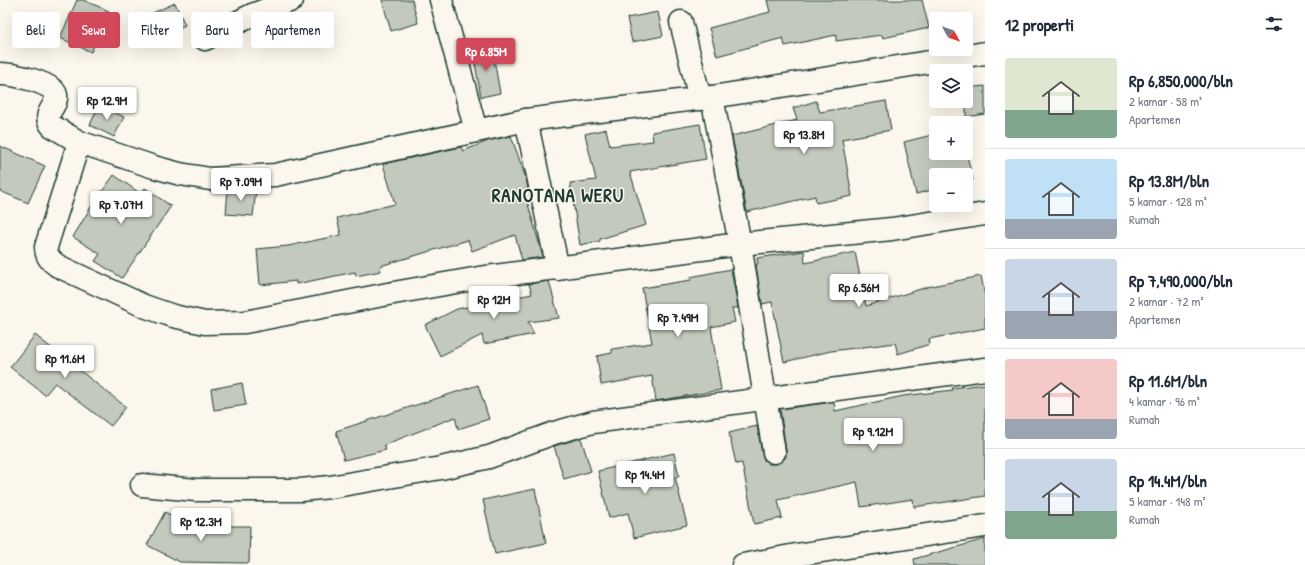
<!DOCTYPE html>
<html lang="id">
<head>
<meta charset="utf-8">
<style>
	:root { --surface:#fff; --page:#f2f2f3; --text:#1f2937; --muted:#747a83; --line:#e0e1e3; --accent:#d1495b }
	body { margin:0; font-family:"Patrick Hand",sans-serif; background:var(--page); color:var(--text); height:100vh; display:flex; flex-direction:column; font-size:15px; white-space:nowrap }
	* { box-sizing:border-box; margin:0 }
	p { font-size:13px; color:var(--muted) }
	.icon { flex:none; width:22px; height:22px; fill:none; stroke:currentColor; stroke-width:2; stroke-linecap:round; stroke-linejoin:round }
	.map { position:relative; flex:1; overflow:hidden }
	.details { display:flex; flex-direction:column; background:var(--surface); width:320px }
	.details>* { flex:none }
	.banner { position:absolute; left:12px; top:12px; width:380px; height:36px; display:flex; gap:8px }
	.needle { width:26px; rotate:130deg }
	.buttons { position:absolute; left:929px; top:12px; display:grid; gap:8px }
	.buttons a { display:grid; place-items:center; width:44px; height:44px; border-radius:4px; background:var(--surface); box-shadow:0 4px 16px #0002; font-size:20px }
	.price { position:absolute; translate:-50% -34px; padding:0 9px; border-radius:4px; background:#fff; color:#222; font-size:13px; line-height:26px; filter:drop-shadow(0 1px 2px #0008) }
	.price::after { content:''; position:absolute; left:50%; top:24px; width:12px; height:9px; margin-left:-6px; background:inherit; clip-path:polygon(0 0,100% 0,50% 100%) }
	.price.active { background:var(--accent); color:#fff }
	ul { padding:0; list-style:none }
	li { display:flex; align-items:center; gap:12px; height:100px; padding:0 20px }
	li+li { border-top:1px solid var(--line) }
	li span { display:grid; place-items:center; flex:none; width:112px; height:80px; border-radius:4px; color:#555 }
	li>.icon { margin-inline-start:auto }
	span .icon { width:48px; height:48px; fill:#fffc; stroke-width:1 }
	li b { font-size:17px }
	h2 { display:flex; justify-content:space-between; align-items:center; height:48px; padding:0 20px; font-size:17px }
	.pill { padding:0 14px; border-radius:4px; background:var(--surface); box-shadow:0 4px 16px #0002; font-size:14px; line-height:36px }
	.pill.active { background:var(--accent); color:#fff }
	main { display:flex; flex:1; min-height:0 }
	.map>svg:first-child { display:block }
</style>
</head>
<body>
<main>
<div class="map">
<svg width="985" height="565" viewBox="0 0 985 565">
	<rect width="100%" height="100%" fill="#fbf7ec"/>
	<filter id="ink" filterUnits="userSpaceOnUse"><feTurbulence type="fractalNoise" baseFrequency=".025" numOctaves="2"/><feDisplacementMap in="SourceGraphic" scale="8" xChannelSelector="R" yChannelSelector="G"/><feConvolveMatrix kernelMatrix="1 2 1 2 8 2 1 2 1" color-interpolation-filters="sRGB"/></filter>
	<g filter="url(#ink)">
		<g fill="#c4c9be" stroke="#1f3d34">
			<path d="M77,0h6l26,11 -18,41 -31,-14z"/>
			<path d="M382,0h30l6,23 -27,8z"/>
			<path d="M767,0h155l7,28 -46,10 -1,-3 -46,6v-6l-51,11 -2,-8 -66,18 -8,-28 61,-16z"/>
			<path d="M175,3l10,22 -27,13 -10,-23z"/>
			<path d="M658,12l5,24 -31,6 -5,-24z"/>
			<path d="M492,48l8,45 -19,4 -8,-45z"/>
			<path d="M985,86v28l-19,3v-29z"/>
			<path d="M816,101l4,11 66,-11 5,29 -49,9 10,57 -36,7 -1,-7 -68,16 -15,-76 65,-16 -4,-12z"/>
			<path d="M99,105l25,12 -10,20 -24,-12z"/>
			<path d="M700,124l6,35 -76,13 16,53 -46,14v2l-20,4 -10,-62 26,-3 -11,-46 21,-5 4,17 43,-5 -1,-9z"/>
			<path d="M936,134v19h30v-1l7,28 -7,2v-7h-30v14l-20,5 -12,-52z"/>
			<path d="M511,136l15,42 2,11 -4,1 19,67 -21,3 -7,-25 -43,16 -4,-11 -88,26 1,5 -25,5 -1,-4 -59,12v-3l-36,4 -3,-36 31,-3 53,-11 -4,-17 58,-14 -12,-40 78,-17 2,4 25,-10z"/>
			<path d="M0,146l45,20 -17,37 -28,-12z"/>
			<path d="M114,175l27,19 4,-6 26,18 -49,72 -27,-17 5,-7 -27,-17 18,-30z"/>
			<path d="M249,189l7,1 -3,26 -27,-2 2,-24z"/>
			<path d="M804,251l1,12 50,-11 11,54 61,-19 54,-11 4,20v32l-56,11 1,5 -32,10 -3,-11 -64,8 -47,11 -12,-60 -10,2 -6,-39 2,-1 -1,-6z"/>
			<path d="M731,269l7,39h-6l3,14 -24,5 10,63 -65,11 -4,-25 -51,9 -4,-29 15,-3v-4l40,-6 -10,-55 49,-8 -1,-3z"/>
			<path d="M549,281l10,37 -31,4 6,12 -50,10 -2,-9 -42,21 -15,-31 32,-16 75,-15 -3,-10z"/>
			<path d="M35,335l91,72 -15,19 -56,-43 -10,12 -35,-28z"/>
			<path d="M242,383l4,22 -32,5 -3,-21z"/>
			<path d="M985,384v112l-71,11 -1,-8 -52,8 -4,-25 -79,18 4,18 -28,6 -12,-61 -6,1 -7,-31 28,-7 5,28 2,6 5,4h7l6,-3 4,-4v-7l-6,-41 54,-7 1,9 68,-15 50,-6 -1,-2z"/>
			<path d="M478,385l11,34 -31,10 -3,-12 -71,28 2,5 -42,10 -8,-29z"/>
			<path d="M581,438l10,33 -27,8 -10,-33z"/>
			<path d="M674,453l5,23 -4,1 12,48 -53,13 -6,-25 -19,5 -11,-47z"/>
			<path d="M535,489l11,54 -51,11 -12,-54z"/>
			<path d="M165,512l25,14h60l-1,37 -69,-1 -33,-17z"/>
			<path d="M985,539v26h-70l-1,-6z"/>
		</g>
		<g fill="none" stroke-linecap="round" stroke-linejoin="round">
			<defs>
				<g id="minor">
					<path d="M441,0l35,131"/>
					<path d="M681,22l19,77"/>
					<path d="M205,39l47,-24 40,-15"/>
					<path d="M0,74c11,0 54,8 56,21 2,12 -15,18 -4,31l27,16 75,25 26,7 30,5 65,-4 251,-55 186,-23 273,-44"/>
					<path d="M526,120l32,149"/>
					<path d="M79,142l-33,105c0,10 5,14 12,19l86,40 29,10 32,7 40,-1 143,-28 91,-16 261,-34 -28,-147"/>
					<path d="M774,452l-34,-208 152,-15 93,-15"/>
					<path d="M142,485l54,5h105l29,-3 111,-19 48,-11 65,-24 39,-11 392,-53"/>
					<path d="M743,565l53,-10 189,-29"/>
				</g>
			</defs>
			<use href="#minor" stroke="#1f3d34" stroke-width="25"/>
			<use href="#minor" stroke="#fbf7ec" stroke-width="22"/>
		</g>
	</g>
	<g text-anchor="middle" stroke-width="3" stroke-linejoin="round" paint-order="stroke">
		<g font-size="19" font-weight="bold" letter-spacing="1" fill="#1f3d34" stroke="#fbf7ec">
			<text x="558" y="202">RANOTANA WERU</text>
		</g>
	</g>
</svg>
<div class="buttons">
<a><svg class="needle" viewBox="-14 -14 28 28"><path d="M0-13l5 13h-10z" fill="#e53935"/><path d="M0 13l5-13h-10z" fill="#747a83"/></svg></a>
<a><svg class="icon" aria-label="layers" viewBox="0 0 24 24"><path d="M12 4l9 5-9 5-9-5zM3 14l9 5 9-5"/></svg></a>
<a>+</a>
<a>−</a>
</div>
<b class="price active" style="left:486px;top:72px">Rp 6.85M</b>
<b class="price" style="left:107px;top:121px">Rp 12.9M</b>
<b class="price" style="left:804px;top:155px">Rp 13.8M</b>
<b class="price" style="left:241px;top:202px">Rp 7.09M</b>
<b class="price" style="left:121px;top:225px">Rp 7.07M</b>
<b class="price" style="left:859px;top:308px">Rp 6.56M</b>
<b class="price" style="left:494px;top:320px">Rp 12M</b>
<b class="price" style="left:678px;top:338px">Rp 7.49M</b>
<b class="price" style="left:65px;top:379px">Rp 11.6M</b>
<b class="price" style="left:873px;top:452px">Rp 9.12M</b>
<b class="price" style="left:645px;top:495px">Rp 14.4M</b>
<b class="price" style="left:201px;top:542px">Rp 12.3M</b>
<div class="banner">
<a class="pill">Beli</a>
<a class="pill active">Sewa</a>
<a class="pill">Filter</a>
<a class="pill">Baru</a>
<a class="pill">Apartemen</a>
</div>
</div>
<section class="details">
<h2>12 properti<svg class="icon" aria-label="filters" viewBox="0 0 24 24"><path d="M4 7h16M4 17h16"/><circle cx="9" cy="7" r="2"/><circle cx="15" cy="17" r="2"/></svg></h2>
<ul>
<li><span style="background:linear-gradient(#dfe7d0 65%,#7fa58c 0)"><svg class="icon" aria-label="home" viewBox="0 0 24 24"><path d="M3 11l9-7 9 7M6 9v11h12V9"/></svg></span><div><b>Rp 6,850,000/bln</b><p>2 kamar · 58 m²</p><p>Apartemen</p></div></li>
<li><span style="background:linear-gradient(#bfe0f5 75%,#9aa5b1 0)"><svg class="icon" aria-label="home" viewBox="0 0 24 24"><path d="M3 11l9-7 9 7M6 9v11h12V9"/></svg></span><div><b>Rp 13.8M/bln</b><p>5 kamar · 128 m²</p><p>Rumah</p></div></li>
<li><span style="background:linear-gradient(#c9d6e8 65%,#9aa5b1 0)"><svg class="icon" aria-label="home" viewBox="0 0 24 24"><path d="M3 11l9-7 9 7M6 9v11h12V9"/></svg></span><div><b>Rp 7,490,000/bln</b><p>2 kamar · 72 m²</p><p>Apartemen</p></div></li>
<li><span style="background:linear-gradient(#f6c9c9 75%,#9aa5b1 0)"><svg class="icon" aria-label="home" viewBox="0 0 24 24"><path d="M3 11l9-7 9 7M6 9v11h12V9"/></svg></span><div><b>Rp 11.6M/bln</b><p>4 kamar · 96 m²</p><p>Rumah</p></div></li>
<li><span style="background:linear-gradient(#c9d6e8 65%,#7fa58c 0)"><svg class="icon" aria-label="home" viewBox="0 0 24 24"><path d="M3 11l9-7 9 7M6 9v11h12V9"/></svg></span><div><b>Rp 14.4M/bln</b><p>5 kamar · 148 m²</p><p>Rumah</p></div></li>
</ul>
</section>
</main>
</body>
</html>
